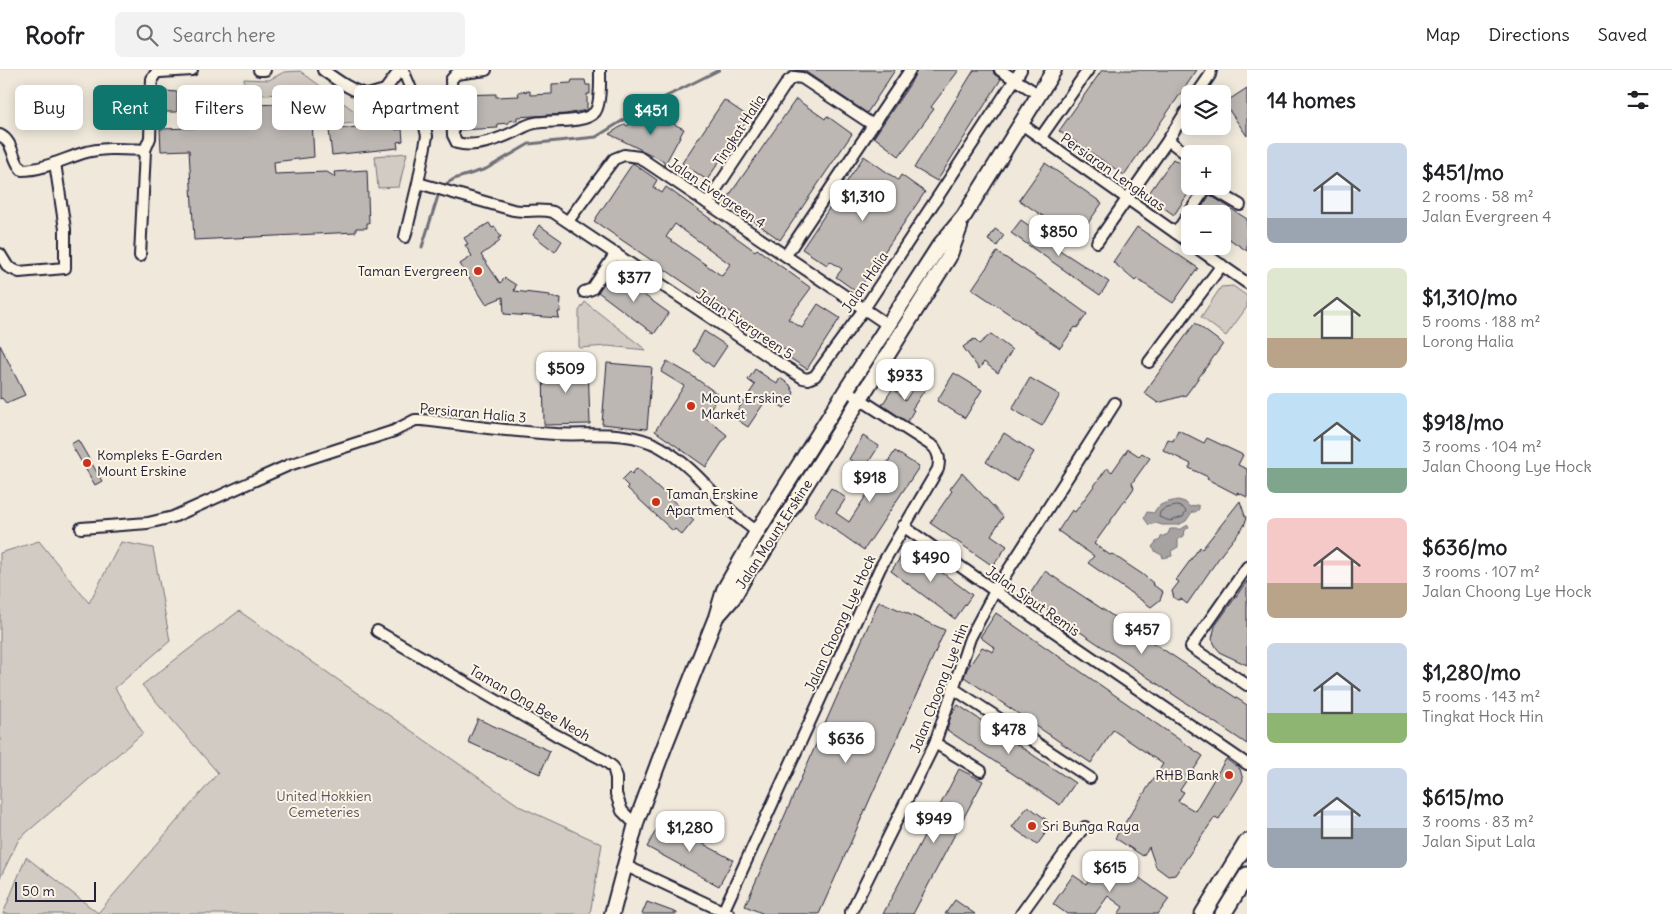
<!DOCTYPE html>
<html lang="en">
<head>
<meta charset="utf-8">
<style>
	:root { --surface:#fff; --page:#f2f2f2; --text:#202124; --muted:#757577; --line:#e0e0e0; --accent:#0f766e }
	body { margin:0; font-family:Delius,sans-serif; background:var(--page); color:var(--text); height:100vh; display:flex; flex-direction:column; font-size:19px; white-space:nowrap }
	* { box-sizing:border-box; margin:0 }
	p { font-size:16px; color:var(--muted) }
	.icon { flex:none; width:28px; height:28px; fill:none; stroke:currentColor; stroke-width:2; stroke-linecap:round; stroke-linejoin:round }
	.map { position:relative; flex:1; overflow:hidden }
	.drawer { display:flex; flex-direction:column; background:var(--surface); width:425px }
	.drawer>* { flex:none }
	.guide { position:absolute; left:15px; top:15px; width:475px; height:45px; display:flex; gap:10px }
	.fabs { position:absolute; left:1181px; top:15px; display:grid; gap:10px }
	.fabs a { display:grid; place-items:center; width:50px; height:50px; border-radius:8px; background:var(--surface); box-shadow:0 2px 12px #0003; font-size:25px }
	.scale { position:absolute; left:15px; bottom:12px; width:81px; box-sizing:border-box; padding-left:5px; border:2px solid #22223b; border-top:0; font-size:14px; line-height:18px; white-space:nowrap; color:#22223b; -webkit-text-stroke:4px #fcf5e5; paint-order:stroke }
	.price { position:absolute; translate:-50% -42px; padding:0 11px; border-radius:10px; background:#fff; color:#222; font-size:16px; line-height:32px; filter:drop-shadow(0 1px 2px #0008) }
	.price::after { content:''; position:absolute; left:50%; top:30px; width:15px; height:11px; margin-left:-8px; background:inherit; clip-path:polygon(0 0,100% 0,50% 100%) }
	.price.current { background:var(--accent); color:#fff }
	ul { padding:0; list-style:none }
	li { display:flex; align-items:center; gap:15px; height:125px; padding:0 20px }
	li span { display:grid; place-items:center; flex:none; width:140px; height:100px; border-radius:8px; color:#555 }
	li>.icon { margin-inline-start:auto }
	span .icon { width:60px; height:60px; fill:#fffc; stroke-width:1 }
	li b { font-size:21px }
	h2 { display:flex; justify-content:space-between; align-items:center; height:60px; padding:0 20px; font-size:21px }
	.chip { padding:0 18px; border-radius:8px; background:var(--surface); box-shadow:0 2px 12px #0003; font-size:18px; line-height:45px }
	.chip.current { background:var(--accent); color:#fff }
	header { display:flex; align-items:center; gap:30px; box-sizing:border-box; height:70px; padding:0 25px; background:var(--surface); border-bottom:1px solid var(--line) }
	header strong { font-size:24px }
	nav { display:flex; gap:28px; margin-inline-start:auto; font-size:18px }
	.search { width:350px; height:45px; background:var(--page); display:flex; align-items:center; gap:12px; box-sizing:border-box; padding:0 18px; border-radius:8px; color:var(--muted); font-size:19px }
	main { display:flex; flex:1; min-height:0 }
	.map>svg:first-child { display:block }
</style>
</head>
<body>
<header>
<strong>Roofr</strong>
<div class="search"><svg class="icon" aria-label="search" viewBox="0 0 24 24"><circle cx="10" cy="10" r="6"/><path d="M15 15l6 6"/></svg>Search here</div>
<nav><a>Map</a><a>Directions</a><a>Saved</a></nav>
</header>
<main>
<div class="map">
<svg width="1247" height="844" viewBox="0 0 1247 844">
	<rect width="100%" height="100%" fill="#efe8db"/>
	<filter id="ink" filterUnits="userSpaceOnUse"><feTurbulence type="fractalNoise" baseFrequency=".02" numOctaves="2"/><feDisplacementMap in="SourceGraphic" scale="10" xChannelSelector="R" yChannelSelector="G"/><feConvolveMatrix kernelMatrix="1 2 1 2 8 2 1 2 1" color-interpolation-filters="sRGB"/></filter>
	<g filter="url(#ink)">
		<g fill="#d1cbc3" stroke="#7a767f">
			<path d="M300,1l57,42 9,-2 1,9h-4l-1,2 -36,4 -3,-29 -6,-5 -72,4 -1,-17 25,1 15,-8z"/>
			<path d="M407,83l-8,34 -21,1 -3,-32z"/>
			<path d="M1233,216l14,10v11l-21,29 -25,-19 20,-30z"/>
			<path d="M585,232l61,48 -38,-4 -29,2v-37z"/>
			<path d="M39,471l50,62 32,-61 32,6 17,93 -55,47 28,45 -124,106 -19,39v-325z"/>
			<path d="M239,541l282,196 81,37 -12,70h-587l23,-57 72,56 120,-140 -76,-88z"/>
		</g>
		<g fill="#a6a2a2" stroke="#716f79">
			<path d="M1178,430l7,2 5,5 7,-2 2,1v3l-4,3h-3l-6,9 -8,4h-16l-6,-2 -7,2 -5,-7 3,-6 7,1c3,-10 15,-11 24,-13z"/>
			<path d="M1188,455l1,2 -4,3 -1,6 -6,3v8l-7,4 1,5 -9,2 -1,-3 -6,-3 -4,-5 4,-5 4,-2 1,-3 7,-3 2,-5h11z"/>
		</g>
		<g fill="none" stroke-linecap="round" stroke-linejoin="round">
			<path stroke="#575564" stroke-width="1" d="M1177,436l5,1 4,4 -3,6 -13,4 -11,-4 1,-5 4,-3z"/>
			<g stroke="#716f79" stroke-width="3">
				<path d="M446,114l8,-5 32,-10 43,-25 67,-7 47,-29 76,-38"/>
				<path d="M422,177l16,-51"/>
			</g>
		</g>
		<g fill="#bcb7b3" stroke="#22223b" fill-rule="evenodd">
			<path d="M795,0h100l-28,43 -61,-41z"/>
			<path d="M959,0l-28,37 3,2 -35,47 -25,-19 36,-53 7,-14z"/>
			<path d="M974,0h19l1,4 7,5 -64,102 -23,-13z"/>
			<path d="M1102,0h95l-73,105 -65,-44z"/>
			<path d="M572,10h13l1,5h4v9h-3v16l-21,4 -49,3v3l-8,1v2l-12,1 1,4 -38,2 -2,-35 38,-1v3l23,-1 -1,-4 12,-1v4l22,-1v-10l19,-1z"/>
			<path d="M1247,18v48l-23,-33z"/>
			<path d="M165,21l12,1v20h-12z"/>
			<path d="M796,29l29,20 2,-3 25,18 -72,106 -29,-21 -1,2 -26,-18z"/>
			<path d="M724,30l25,17 -42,63 -25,-17z"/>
			<path d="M311,32l3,55 -40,5 1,12 52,-2 8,5 -1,-5 33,-2 2,53h-2v5h-11v4l-162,8 -5,-90 -28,1 -1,-22 64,-2 -1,-20z"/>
			<path d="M649,42l35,17 -20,37v-5l-55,-27 16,-10 2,2z"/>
			<path d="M395,53l1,7 6,-1 1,12 -6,1 1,6 -66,7 -3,-25z"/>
			<path d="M864,86l34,24 3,-5 24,17 -68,100 -21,-15 6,-8 -12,-8 -3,4 -25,-16z"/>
			<path d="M1173,89l17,11v21l-16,24 -27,-19z"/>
			<path d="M633,93l24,17 -4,7 9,6 4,-6 89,64 2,-2 54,39 -23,31 14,9 16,-24 22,14 -33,51 -22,-14 2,-4 -72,-50 -1,2 -120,-82zM675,154l55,40 -8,12 -56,-39z"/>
			<path d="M1045,93l57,40 -25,36 -58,-39z"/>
			<path d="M1210,125l37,24v32l-25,-17v-20h-25z"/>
			<path d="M1021,150l39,27 -2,2 51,33 -9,13 -89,-62z"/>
			<path d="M489,153l3,5 3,-1 6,10 -3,1 2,3 -19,14 19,28 5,-5 11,7 -2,6 36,4v2l11,1 -1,14h-2l1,6 -55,-4 -1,-17 -17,7 -26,-40 12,-8 -7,-11 3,-1 -4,-6z"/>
			<path d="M539,155l23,16 -7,11 -22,-17z"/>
			<path d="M1137,157l61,41 -25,35 -36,-24 -2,2 -22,-19z"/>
			<path d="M995,159l9,6 -7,11 -9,-6z"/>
			<path d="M997,182l50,33 40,29 -10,14 -2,-1 -15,21 -88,-59z"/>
			<path d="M612,202l57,41 -15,21 -56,-42z"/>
			<path d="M1195,253l28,21 -37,51 -28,8 -14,-10z"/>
			<path d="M704,261l23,15 -14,21 -20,-16z"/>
			<path d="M991,264l21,16 -14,23 -14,-11 -5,7 -16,-22 11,-8 5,5z"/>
			<path d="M0,275l25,50 -19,8 -4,-5 -2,1z"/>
			<path d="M667,291l24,14 28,20 -14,22 22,18 -21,32 -51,-36 29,-45 -23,-14z"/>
			<path d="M588,292l2,62 -46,1 -1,-62z"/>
			<path d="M607,293l45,4 -5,62 -45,-5z"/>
			<path d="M755,299l22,15 3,-6 10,7 4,8 -10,15 -16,-11 -20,30 -15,-10 22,-32 -7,-5z"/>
			<path d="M954,303l28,17 -17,28 -28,-17z"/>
			<path d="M920,308l9,5 -17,26 2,1 -7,12 -25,-17 11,-17 12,13z"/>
			<path d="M1030,308l30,17 -18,31 -30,-17z"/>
			<path d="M1178,360l26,13 3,-5 36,17 -5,10 9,4v28l-10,-5 1,3 -31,-16 1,-2 -19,-9 2,-4 -28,-14 5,-11 5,2z"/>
			<path d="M1004,363l30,19 -18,29 -30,-19z"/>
			<path d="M863,366l16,10 -15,23 -15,-10z"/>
			<path d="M78,370l24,41 -7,4 -24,-41z"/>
			<path d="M1128,379l11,7 3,-3 8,5 -18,25 2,5 -40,56 16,11 2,-1 30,20 11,9 -1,1 11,8 -3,8 -9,7 -63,-44 6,-7 -36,-25 14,-21 3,2 32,-44 5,4z"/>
			<path d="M895,381l24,16 -55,83 -50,-35 17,-27 15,10 -10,15 13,9z"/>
			<path d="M637,398l57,52 -12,15 -7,-6 -2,2 -46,-43 1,-2 -6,-6 8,-8 2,2z"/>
			<path d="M962,403l41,44 -12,18 16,11 -14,20 -63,-43 22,-32 -2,-2z"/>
			<path d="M1240,431l5,15 2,1 -3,9 -21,26 -36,52 -6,-5 -3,1 -4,-2 -2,-7 7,-9 -3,-2 24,-33 2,2z"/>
			<path d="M908,477l64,48 -17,24 -64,-48z"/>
			<path d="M1045,501l202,134v39l-219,-147z"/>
			<path d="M1247,511v84l-26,-12 -5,-6 -4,-8 3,-13z"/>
			<path d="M879,531l66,29 -126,284h-55l-19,-8z"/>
			<path d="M996,543l207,143 -23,34 4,2 -6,9 17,10 31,-52 14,10 3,11 -6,10 -18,29 -4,-2 -40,58 -7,1 -12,-9 -7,-20 -6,9 -28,-18 48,-74 -50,-34 -22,33 -127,-86 3,-8 15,-22 11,5 2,-4 -15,-11z"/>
			<path d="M958,635l117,78 -15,22 -113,-75 4,-15z"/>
			<path d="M478,649l72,32 -10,23 -72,-32z"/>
			<path d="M959,699l24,12 -70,133h-30z"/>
			<path d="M1028,736l24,18 -15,21 -25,-18z"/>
			<path d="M661,751l72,39 -14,26 -72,-39z"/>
			<path d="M1107,786l30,23 1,-2 31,22 -11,15h-40l5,-7 -15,-11 -13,18h-28l-14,-10 20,-29 13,9z"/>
			<path d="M955,830l20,14h-30z"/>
			<path d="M647,832l30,11v1h-35z"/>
		</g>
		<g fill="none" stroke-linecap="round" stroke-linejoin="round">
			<defs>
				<g id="minor">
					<path d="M259,0h6"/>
					<path d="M323,0c15,11 30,22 49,26 17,4 31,1 46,11"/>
					<path d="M403,0l20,48 4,18 -9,47 -13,54"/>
					<path d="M486,0l-30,4 -5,6 2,55 4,8c18,5 40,-3 57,-11 6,-3 14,-8 21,-9 14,-3 50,1 60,-11 6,-8 5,-32 5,-42"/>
					<path d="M1000,0l38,24"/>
					<path d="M371,24l14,-4 15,-20"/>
					<path d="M1197,24l13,-19 1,-5"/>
					<path d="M1020,53l170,120"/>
					<path d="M0,65c14,7 12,25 22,35 20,0 42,-11 61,-17 20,-6 40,-4 62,-3"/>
					<path d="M1041,67l47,-67"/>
					<path d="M1168,70l22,17"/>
					<path d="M418,113l95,27c13,3 26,-2 40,2l218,146 32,20 5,1 7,-3 49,-67 157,-239"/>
					<path d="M1208,116l32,19"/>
					<path d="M707,133l81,-122 6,-4 8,1 71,47"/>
					<path d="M568,151l46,-62 10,-4 15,2 249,168"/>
					<path d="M1176,163l31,-47"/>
					<path d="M1097,172l71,-102 22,-35"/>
					<path d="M1194,176l53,37"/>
					<path d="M0,184l8,13 11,5 46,-4v-39l-10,-66"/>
					<path d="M786,185l124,-185"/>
					<path d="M140,186l5,-106 5,-12 2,-59 4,-6 4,-1 32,-2"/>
					<path d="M584,222l8,-3 24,-36"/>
					<path d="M1149,292l73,-97"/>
					<path d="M903,456l92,65 252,173"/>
					<path d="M81,458l67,-5 25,-6 116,-52 105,-34 21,-11h7c44,5 89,12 133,14 34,2 73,-5 105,13 25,14 45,37 65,58 9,10 21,18 32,27"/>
					<path d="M1247,497l-56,80 56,38"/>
					<path d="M377,561l179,104 48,25 9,7 3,11v16l6,17 9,9h6"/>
					<path d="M954,619l136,89"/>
					<path d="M935,673l46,28"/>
					<path d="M624,795l105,49"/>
					<path d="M722,844l158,-346 58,-99c2,-10 1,-15 -4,-22l-88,-57"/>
					<path d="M850,844l85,-171 35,-105 25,-47 120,-188"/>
					<path d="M1021,844l59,-82 5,-5"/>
				</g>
				<g id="secondary">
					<path d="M720,543l13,-15 17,-30 8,-7 191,-304 11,-30"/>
					<path d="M612,844l25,-94 28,-75 51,-128 8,-27 33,-58 89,-142 93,-144 25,-30 90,-146"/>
				</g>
				<g id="primary">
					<path d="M1203,844l44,-72"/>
					<path d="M1223,844l24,-39"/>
				</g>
			</defs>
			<use href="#minor" stroke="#22223b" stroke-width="14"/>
			<use href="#secondary" stroke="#22223b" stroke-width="18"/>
			<use href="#primary" stroke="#22223b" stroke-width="19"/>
			<use href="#minor" stroke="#fcf5e5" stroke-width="10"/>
			<use href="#secondary" stroke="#fcf5e5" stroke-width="14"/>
			<use href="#primary" stroke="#fcf5e5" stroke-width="15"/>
		</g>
	</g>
	<g fill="#c8321e" stroke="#fcf5e5" stroke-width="2">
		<circle cx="478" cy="201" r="5"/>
		<circle cx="691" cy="336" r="5"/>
		<circle cx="87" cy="393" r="5"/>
		<circle cx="656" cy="432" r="5"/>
		<circle cx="1229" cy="705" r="5"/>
		<circle cx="1032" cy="756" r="5"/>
	</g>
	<g text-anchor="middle" stroke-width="4" stroke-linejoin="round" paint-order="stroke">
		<g font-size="14" fill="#22223b" stroke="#fcf5e5">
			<text transform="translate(739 60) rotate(-57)" y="5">Tingkat Halia</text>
			<text transform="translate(1113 102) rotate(35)" y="5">Persiaran Lengkuas</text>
			<text transform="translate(717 123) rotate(34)" y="5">Jalan Evergreen 4</text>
			<text transform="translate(865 212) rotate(-56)" y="5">Jalan Halia</text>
			<text transform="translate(745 254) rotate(34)" y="5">Jalan Evergreen 5</text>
			<text transform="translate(473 343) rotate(5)" y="5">Persiaran Halia 3</text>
			<text transform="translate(774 464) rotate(-57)" y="5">Jalan Mount Erskine</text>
			<text transform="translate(1033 531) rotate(35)" y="5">Jalan Siput Remis</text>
			<text transform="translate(840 553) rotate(-65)" y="5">Jalan Choong Lye Hock</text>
			<text transform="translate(939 618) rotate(-69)" y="5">Jalan Choong Lye Hin</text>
			<text transform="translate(530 633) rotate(30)" y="5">Taman Ong Bee Neoh</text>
		</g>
		<g font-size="14" fill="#22223b" stroke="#fcf5e5" text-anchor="start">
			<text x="468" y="206" text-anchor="end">Taman Evergreen</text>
			<text x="701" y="333">Mount Erskine<tspan x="701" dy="16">Market</tspan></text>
			<text x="97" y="390">Kompleks E-Garden<tspan x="97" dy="16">Mount Erskine</tspan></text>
			<text x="666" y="429">Taman Erskine<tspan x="666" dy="16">Apartment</tspan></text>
			<text x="1219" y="710" text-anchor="end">RHB Bank</text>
			<text x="1042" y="761">Sri Bunga Raya</text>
		</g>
		<g font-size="14" fill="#575564" stroke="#fcf5e5">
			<text x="324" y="731">United Hokkien<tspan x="324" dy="16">Cemeteries</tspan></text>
		</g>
	</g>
</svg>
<div class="fabs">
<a><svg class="icon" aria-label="layers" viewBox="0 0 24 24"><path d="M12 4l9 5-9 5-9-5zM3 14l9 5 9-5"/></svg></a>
<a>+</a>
<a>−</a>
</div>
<div class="scale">50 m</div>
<b class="price current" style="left:651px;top:66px">$451</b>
<b class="price" style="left:863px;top:152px">$1,310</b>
<b class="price" style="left:1059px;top:187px">$850</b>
<b class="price" style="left:634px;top:233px">$377</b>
<b class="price" style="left:566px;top:324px">$509</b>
<b class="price" style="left:905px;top:331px">$933</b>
<b class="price" style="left:870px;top:433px">$918</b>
<b class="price" style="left:931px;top:513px">$490</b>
<b class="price" style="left:1142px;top:585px">$457</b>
<b class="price" style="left:1009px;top:685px">$478</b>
<b class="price" style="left:846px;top:694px">$636</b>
<b class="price" style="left:934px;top:774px">$949</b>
<b class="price" style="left:690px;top:783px">$1,280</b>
<b class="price" style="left:1110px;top:823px">$615</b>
<div class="guide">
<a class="chip">Buy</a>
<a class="chip current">Rent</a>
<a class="chip">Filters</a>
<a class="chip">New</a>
<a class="chip">Apartment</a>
</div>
</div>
<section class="drawer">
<h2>14 homes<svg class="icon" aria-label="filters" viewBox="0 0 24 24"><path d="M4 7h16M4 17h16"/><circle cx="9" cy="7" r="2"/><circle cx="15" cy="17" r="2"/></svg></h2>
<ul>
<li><span style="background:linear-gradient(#c9d6e8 75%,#9aa5b1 0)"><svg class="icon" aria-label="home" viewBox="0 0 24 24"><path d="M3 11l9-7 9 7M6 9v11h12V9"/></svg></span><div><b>$451/mo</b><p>2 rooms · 58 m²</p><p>Jalan Evergreen 4</p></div></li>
<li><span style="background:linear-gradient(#dfe7d0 70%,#b9a48a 0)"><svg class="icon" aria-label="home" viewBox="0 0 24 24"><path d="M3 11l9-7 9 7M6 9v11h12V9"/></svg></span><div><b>$1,310/mo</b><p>5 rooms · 188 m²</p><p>Lorong Halia</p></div></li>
<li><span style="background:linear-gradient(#bfe0f5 75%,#7fa58c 0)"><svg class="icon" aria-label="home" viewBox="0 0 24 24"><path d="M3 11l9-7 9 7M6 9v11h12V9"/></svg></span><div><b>$918/mo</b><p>3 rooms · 104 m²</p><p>Jalan Choong Lye Hock</p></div></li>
<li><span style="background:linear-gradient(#f6c9c9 65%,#b9a48a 0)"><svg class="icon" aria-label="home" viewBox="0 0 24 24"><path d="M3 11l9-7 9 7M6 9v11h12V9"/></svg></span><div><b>$636/mo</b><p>3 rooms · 107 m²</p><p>Jalan Choong Lye Hock</p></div></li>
<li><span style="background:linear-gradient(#c9d6e8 70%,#8fb573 0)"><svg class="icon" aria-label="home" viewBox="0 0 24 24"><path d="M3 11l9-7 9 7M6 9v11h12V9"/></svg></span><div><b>$1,280/mo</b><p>5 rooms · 143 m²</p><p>Tingkat Hock Hin</p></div></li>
<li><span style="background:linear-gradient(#c9d6e8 60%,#9aa5b1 0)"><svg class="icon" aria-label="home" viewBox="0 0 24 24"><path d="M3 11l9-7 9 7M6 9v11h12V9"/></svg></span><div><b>$615/mo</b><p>3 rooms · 83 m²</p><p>Jalan Siput Lala</p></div></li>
</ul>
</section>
</main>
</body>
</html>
